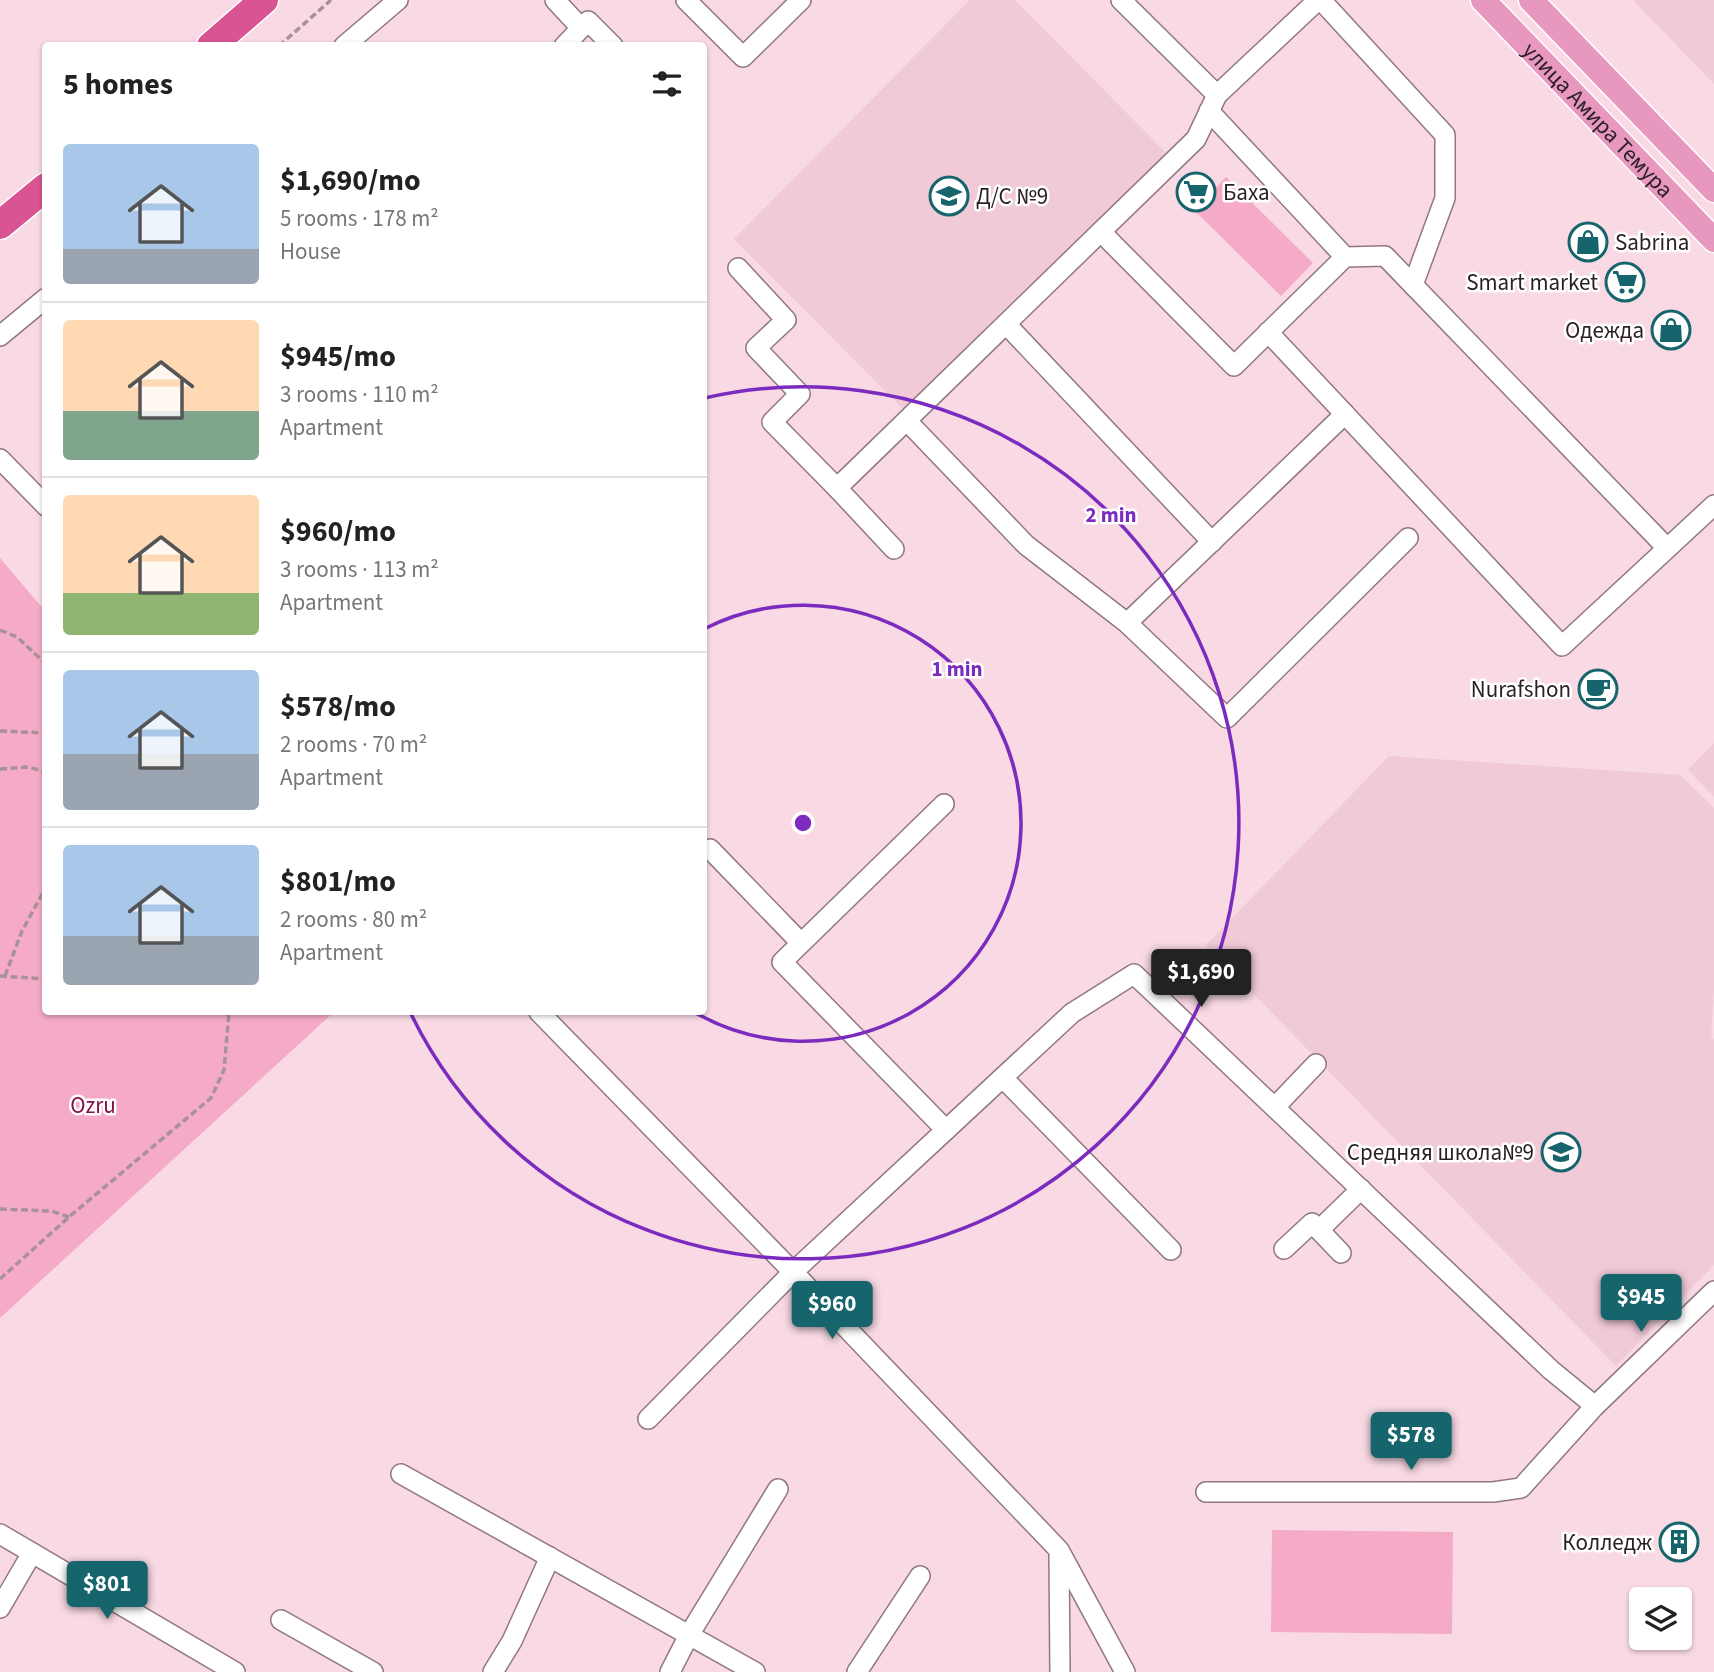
<!DOCTYPE html>
<html lang="en">
<head>
<meta charset="utf-8">
<style>
	:root { --surface:#fff; --page:#f2f2f2; --text:#222; --muted:#767676; --line:#e0e0e0; --accent:#17656c }
	body { margin:0; font-family:"Source Sans 3",sans-serif; background:var(--page); color:var(--text); height:100vh; display:flex; flex-direction:column; font-size:26px; white-space:nowrap }
	* { box-sizing:border-box; margin:0 }
	p { font-size:23px; color:var(--muted) }
	.icon { flex:none; width:38px; height:38px; fill:none; stroke:currentColor; stroke-width:2; stroke-linecap:round; stroke-linejoin:round }
	.map { position:relative; flex:1; overflow:hidden }
	.details { position:absolute; left:42px; top:42px; width:665px; height:973px; display:flex; flex-direction:column; background:var(--surface); border-radius:7px; box-shadow:0 2px 5px #0004 }
	.details>* { flex:none }
	.fabs { position:absolute; left:1629px; top:1587px; display:grid; gap:14px }
	.fabs a { display:grid; place-items:center; width:63px; height:63px; border-radius:7px; background:var(--surface); box-shadow:0 2px 5px #0004; font-size:35px }
	.price { position:absolute; translate:-50% -60px; padding:0 16px; border-radius:7px; background:var(--accent); color:#fff; font-size:23px; line-height:46px; filter:drop-shadow(0 2px 4px #0008) }
	.price::after { content:''; position:absolute; left:50%; top:42px; width:21px; height:16px; margin-left:-10px; background:inherit; clip-path:polygon(0 0,100% 0,50% 100%) }
	.price.current { background:#222; color:#fff }
	ul { padding:0; list-style:none }
	li { display:flex; align-items:center; gap:21px; height:175px; padding:0 21px }
	li+li { border-top:2px solid var(--line) }
	li span { display:grid; place-items:center; flex:none; width:196px; height:140px; border-radius:7px; color:#555 }
	li>.icon { margin-inline-start:auto }
	span .icon { width:84px; height:84px; fill:#fffc; stroke-width:1 }
	li b { font-size:30px }
	h2 { display:flex; justify-content:space-between; align-items:center; height:84px; padding:0 21px; font-size:30px }
	.map>svg:first-child { display:block }
</style>
</head>
<body>
<div class="map">
<svg width="1714" height="1672" viewBox="0 0 1714 1672">
	<rect width="100%" height="100%" fill="#f8d9e4"/>
	<g fill="#f0cad7">
		<path d="M970,0h45l151,153 -262,257 -170,-171z"/>
		<path d="M1633,0h81v84z"/>
		<path d="M1714,743v54l-26,-27z"/>
		<path d="M1389,756l291,19 34,33v183l-3,45 3,4v225l-98,101 -410,-421z"/>
	</g>
	<g fill="#f5abc8">
		<path d="M1226,177l87,86 -32,33 -87,-86z"/>
		<path d="M0,558l45,53 1,401h288l-334,306z"/>
		<path d="M1272,1530l181,2 -1,102 -181,-2z"/>
	</g>
	<g fill="none" stroke-linecap="round" stroke-linejoin="round">
		<defs>
			<g id="minor">
				<path d="M555,0l26,28"/>
				<path d="M686,0l57,57 58,-57"/>
				<path d="M1121,0l96,95 101,-95"/>
				<path d="M1321,0l124,135v63l-32,87"/>
				<path d="M344,46l54,-46"/>
				<path d="M564,46l24,-25 25,25"/>
				<path d="M1101,232l133,134 111,-109 -136,-146"/>
				<path d="M1345,257l40,-1 282,292"/>
				<path d="M738,268l48,52 -30,28 44,46 -28,28 65,66"/>
				<path d="M1006,324l206,218"/>
				<path d="M1268,332l294,314 152,-141"/>
				<path d="M0,336l46,-38"/>
				<path d="M907,421l119,124 101,78 100,95 181,-180"/>
				<path d="M0,459l46,47"/>
				<path d="M894,549l-57,-61 359,-349 21,-44"/>
				<path d="M1127,623l218,-209"/>
				<path d="M944,804l-162,158 164,168"/>
				<path d="M710,849l91,94"/>
				<path d="M539,1012l254,260 266,278 66,122"/>
				<path d="M1003,1078l168,172"/>
				<path d="M1275,1107l41,-43"/>
				<path d="M1284,1249l28,-26 7,7"/>
				<path d="M1341,1253l-22,-23 42,-41"/>
				<path d="M648,1419l145,-147 279,-259 62,-39 417,396 44,36"/>
				<path d="M401,1474l354,198"/>
				<path d="M1206,1492h287l28,-4 74,-82 119,-115"/>
				<path d="M0,1534l235,138"/>
				<path d="M1059,1554l1,118"/>
				<path d="M0,1608l32,-55"/>
				<path d="M281,1620l92,52"/>
				<path d="M493,1672l19,-31 38,-84"/>
				<path d="M670,1672l19,-37 89,-146"/>
				<path d="M857,1672l63,-96"/>
			</g>
			<g id="major">
				<path id="s1" d="M1483,0l231,240"/>
				<path d="M1531,0l183,190"/>
			</g>
			<g id="highway">
				<path d="M211,46l53,-46"/>
				<path d="M0,225l46,-38"/>
			</g>
		</defs>
		<use href="#minor" stroke="#927781" stroke-width="22"/>
		<use href="#major" stroke="#fff" stroke-width="27"/>
		<use href="#highway" stroke="#fff" stroke-width="31"/>
		<g stroke="#a89199" stroke-width="3.5" stroke-dasharray="7 3.5" stroke-linecap="butt">
			<path d="M279,46l52,-46"/>
			<path d="M0,630l17,7 29,27"/>
			<path d="M0,731l46,2"/>
			<path d="M0,769l28,-2 18,5"/>
			<path d="M0,976l46,3"/>
			<path d="M5,976l17,-45 24,-44"/>
			<path d="M0,1209l51,2 18,6"/>
			<path d="M0,1279l69,-62 142,-119 13,-28 5,-58"/>
		</g>
		<use href="#minor" stroke="#fff" stroke-width="19"/>
		<use href="#major" stroke="#e898be" stroke-width="24"/>
		<use href="#highway" stroke="#d95492" stroke-width="28"/>
	</g>
	<g fill="none" stroke="#7b2cbf" stroke-width="3.5">
		<path d="M704 629A218 218 0 1 1 694 1012"/>
		<path d="M705 398A436 436 0 1 1 411 1014"/>
	</g>
	<defs>
		<symbol id="supermarket-ring" viewBox="-11 -11 22 22"><circle r="9.5" fill="#fff" stroke="#17656c" stroke-width="1.5"/><path d="M-6-5.5h2.5l.6 2H6L4.5 2H-2.5L-4.4-4H-6ZM-1.5 3.2a1.3 1.3 0 1 0 .1 0ZM3 3.2a1.3 1.3 0 1 0 .1 0Z" fill="#17656c"/></symbol>
		<symbol id="school-ring" viewBox="-11 -11 22 22"><circle r="9.5" fill="#fff" stroke="#17656c" stroke-width="1.5"/><path d="M0-5L7-2L0 1L-7-2ZM-4 1L0 2.5L4 1V4Q0 6-4 4Z" fill="#17656c"/></symbol>
		<symbol id="shop-ring" viewBox="-11 -11 22 22"><circle r="9.5" fill="#fff" stroke="#17656c" stroke-width="1.5"/><path d="M-5-2.5h2.3a2.7 3.5 0 0 1 5.4 0H5L5.5 6h-11ZM-1.5-2.5h3a1.5 2.3 0 0 0-3 0Z" fill="#17656c"/></symbol>
		<symbol id="cafe-ring" viewBox="-11 -11 22 22"><circle r="9.5" fill="#fff" stroke="#17656c" stroke-width="1.5"/><path d="M-5.5-4.5H6V0H3Q3 3.5 0 3.5H-2.5Q-5.5 3.5-5.5 0ZM3-3.2v2h1.7v-2ZM-6 4.5H4V6H-6Z" fill="#17656c"/></symbol>
		<symbol id="building-ring" viewBox="-11 -11 22 22"><circle r="9.5" fill="#fff" stroke="#17656c" stroke-width="1.5"/><path d="M-4-6H4V6H1V3H-1V6H-4ZM-2.5-4.3h1.7v1.8h-1.7ZM.8-4.3h1.7v1.8H.8ZM-2.5-1h1.7V.8h-1.7ZM.8-1h1.7V.8H.8Z" fill="#17656c"/></symbol>
	</defs>
	<g fill-rule="evenodd">
		<use href="#supermarket-ring" x="1174" y="170" width="44" height="44"/>
		<use href="#school-ring" x="927" y="174" width="44" height="44"/>
		<use href="#shop-ring" x="1566" y="220" width="44" height="44"/>
		<use href="#supermarket-ring" x="1603" y="260" width="44" height="44"/>
		<use href="#shop-ring" x="1649" y="308" width="44" height="44"/>
		<use href="#cafe-ring" x="1576" y="667" width="44" height="44"/>
		<use href="#school-ring" x="1539" y="1130" width="44" height="44"/>
		<use href="#building-ring" x="1657" y="1520" width="44" height="44"/>
	</g>
	<g text-anchor="middle" stroke-width="5" stroke-linejoin="round" paint-order="stroke">
		<g font-size="23" fill="#2a1f23" stroke="#fff">
			<text dy="8" stroke="none"><textPath href="#s1" startOffset="166">улица Амира Темура</textPath></text>
		</g>
		<g font-size="23" fill="#2a1f23" stroke="#fff" text-anchor="end">
			<text x="1223" y="200" text-anchor="start">Баха</text>
			<text x="976" y="204" text-anchor="start">Д/С №9</text>
			<text x="1615" y="250" text-anchor="start">Sabrina</text>
			<text x="1598" y="290">Smart market</text>
			<text x="1644" y="338">Одежда</text>
			<text x="1571" y="697">Nurafshon</text>
			<text x="1534" y="1160">Средняя школа№9</text>
			<text x="1652" y="1550">Колледж</text>
		</g>
		<g font-size="23" fill="#80134d" stroke="#fff">
			<text x="93" y="1113">Ozru</text>
		</g>
	</g>
	<circle cx="803" cy="823" r="10" fill="#7b2cbf" stroke="#fff" stroke-width="3.5"/>
	<g font-size="21" text-anchor="middle" font-weight="bold" fill="#7b2cbf" stroke="#fff" stroke-width="5" stroke-linejoin="round" paint-order="stroke">
		<text x="1111" y="522">2 min</text>
		<text x="957" y="676">1 min</text>
	</g>
</svg>
<div class="fabs">
<a><svg class="icon" aria-label="layers" viewBox="0 0 24 24"><path d="M12 4l9 5-9 5-9-5zM3 14l9 5 9-5"/></svg></a>
</div>
<b class="price current" style="left:1201px;top:1009px">$1,690</b>
<b class="price" style="left:1641px;top:1334px">$945</b>
<b class="price" style="left:832px;top:1341px">$960</b>
<b class="price" style="left:1411px;top:1472px">$578</b>
<b class="price" style="left:107px;top:1621px">$801</b>
<section class="details">
<h2>5 homes<svg class="icon" aria-label="filters" viewBox="0 0 24 24"><path d="M4 7h16M4 17h16"/><circle cx="9" cy="7" r="2"/><circle cx="15" cy="17" r="2"/></svg></h2>
<ul>
<li><span style="background:linear-gradient(#a9c7e8 75%,#9aa5b1 0)"><svg class="icon" aria-label="home" viewBox="0 0 24 24"><path d="M3 11l9-7 9 7M6 9v11h12V9"/></svg></span><div><b>$1,690/mo</b><p>5 rooms · 178 m²</p><p>House</p></div></li>
<li><span style="background:linear-gradient(#ffd9b3 65%,#7fa58c 0)"><svg class="icon" aria-label="home" viewBox="0 0 24 24"><path d="M3 11l9-7 9 7M6 9v11h12V9"/></svg></span><div><b>$945/mo</b><p>3 rooms · 110 m²</p><p>Apartment</p></div></li>
<li><span style="background:linear-gradient(#ffd9b3 70%,#8fb573 0)"><svg class="icon" aria-label="home" viewBox="0 0 24 24"><path d="M3 11l9-7 9 7M6 9v11h12V9"/></svg></span><div><b>$960/mo</b><p>3 rooms · 113 m²</p><p>Apartment</p></div></li>
<li><span style="background:linear-gradient(#a9c7e8 60%,#9aa5b1 0)"><svg class="icon" aria-label="home" viewBox="0 0 24 24"><path d="M3 11l9-7 9 7M6 9v11h12V9"/></svg></span><div><b>$578/mo</b><p>2 rooms · 70 m²</p><p>Apartment</p></div></li>
<li><span style="background:linear-gradient(#a9c7e8 65%,#9aa5b1 0)"><svg class="icon" aria-label="home" viewBox="0 0 24 24"><path d="M3 11l9-7 9 7M6 9v11h12V9"/></svg></span><div><b>$801/mo</b><p>2 rooms · 80 m²</p><p>Apartment</p></div></li>
</ul>
</section>
</div>
</body>
</html>
